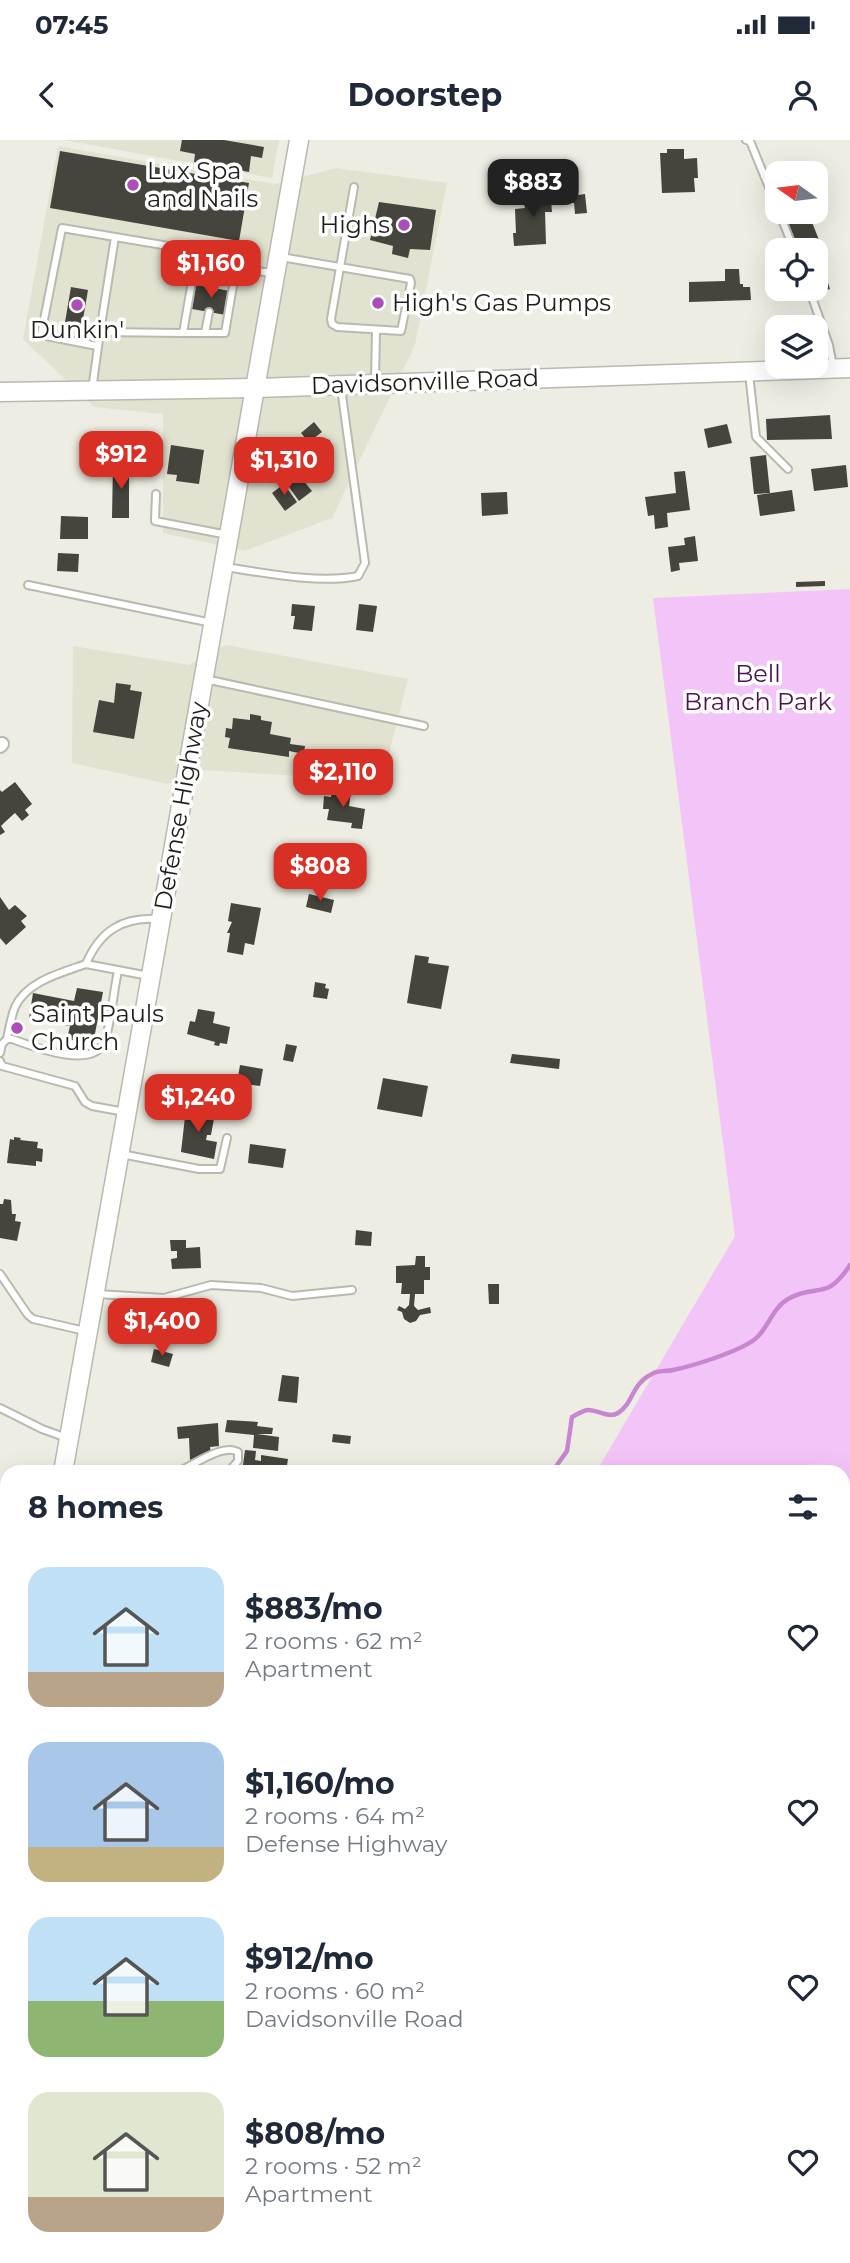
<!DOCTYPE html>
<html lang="en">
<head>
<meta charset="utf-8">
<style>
	:root { --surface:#fff; --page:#f6f6f7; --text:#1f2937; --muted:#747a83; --accent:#d93025 }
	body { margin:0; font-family:Montserrat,sans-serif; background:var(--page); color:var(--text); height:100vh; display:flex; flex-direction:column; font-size:26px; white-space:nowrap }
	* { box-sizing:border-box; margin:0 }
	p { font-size:23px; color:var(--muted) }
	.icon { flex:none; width:38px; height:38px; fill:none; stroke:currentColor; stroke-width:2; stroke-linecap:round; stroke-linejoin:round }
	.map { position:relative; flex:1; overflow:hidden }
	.details { position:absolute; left:0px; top:1325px; width:850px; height:800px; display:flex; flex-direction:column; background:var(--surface); border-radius:21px 21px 0 0; box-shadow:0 7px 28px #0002 }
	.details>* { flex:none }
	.needle { width:46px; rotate:284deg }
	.buttons { position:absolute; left:765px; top:21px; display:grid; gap:14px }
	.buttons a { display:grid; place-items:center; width:63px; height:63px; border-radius:14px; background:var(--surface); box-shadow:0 7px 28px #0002; font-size:35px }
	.price { position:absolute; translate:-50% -60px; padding:0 16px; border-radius:14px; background:var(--accent); color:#fff; font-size:23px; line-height:46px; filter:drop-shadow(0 2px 4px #0008) }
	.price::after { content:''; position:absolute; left:50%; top:42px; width:21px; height:16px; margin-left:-10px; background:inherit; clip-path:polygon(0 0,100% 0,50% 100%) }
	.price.active { background:#222; color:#fff }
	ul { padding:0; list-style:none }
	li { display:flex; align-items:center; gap:21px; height:175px; padding:0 28px }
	li span { display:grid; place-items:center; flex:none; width:196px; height:140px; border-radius:21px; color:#555 }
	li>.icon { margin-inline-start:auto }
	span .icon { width:84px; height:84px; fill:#fffc; stroke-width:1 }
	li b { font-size:30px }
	h2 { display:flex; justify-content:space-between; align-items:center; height:84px; padding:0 28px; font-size:30px }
	.status { display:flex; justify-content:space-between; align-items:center; height:49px; padding:0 35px; background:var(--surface); direction:ltr }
	.status svg { height:19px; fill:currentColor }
	header { display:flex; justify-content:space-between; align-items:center; height:91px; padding:0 28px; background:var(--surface); font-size:32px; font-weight:700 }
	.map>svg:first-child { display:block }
</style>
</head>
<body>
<div class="status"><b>07:45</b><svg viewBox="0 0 49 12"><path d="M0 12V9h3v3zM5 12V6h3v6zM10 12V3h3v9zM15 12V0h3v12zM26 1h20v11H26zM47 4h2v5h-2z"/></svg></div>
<header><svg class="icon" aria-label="back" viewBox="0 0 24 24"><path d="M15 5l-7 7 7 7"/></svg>Doorstep<svg class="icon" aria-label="person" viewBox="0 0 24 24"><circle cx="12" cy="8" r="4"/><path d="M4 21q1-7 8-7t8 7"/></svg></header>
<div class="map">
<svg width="850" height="2123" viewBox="0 0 850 2123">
	<rect width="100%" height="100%" fill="#edede3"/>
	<g fill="#e2e2d0">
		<path d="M64,0h215l-7,38z"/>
		<path d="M58,6l217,38 61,-16 111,15 -32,162 -83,173 -87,33 -82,-18v-119l-69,-7 -71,-68z"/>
		<path d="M226,505l182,34 -26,102 -181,-11 -33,14 -96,-21 1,-117 116,19z"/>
	</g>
	<path fill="#f3c4f8" d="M850,449v1667l-6,-4v-780h-248l139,-236 -82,-638z"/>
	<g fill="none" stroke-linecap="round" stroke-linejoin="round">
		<g stroke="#c786cf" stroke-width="4.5">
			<path d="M552,1332l15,-21 5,-34c4,-2 10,-6 15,-7 10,-1 21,9 31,3 16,-10 13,-29 34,-39 6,-4 14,-2 21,-4 20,-4 64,-18 81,-30 13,-9 18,-32 34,-41 30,-17 37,4 62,-34"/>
			<path d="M0,1849l7,9"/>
			<path d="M73,2123v-5"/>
		</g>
	</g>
	<g fill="#45453d">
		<path d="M182,0h42l40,7 -2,11 -11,-2 -2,16 -55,-10 1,-8 -15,-3z"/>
		<path d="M667,9h17v10l13,-1 1,20h-4l1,14 -33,1 -2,-40h7z"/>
		<path d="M60,11l189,32 -10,58 -189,-33z"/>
		<path d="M564,45h14v10l7,-1 2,19 -12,1 -1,-11h-9z"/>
		<path d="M550,48l2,24h-7l1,32 -32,2 -1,-13h3l-1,-24 10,-1 -1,-5 7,-1 -1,-13z"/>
		<path d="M379,62l57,8 -6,40 -20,-1 -2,9 -16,-4 1,-8 -23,-6z"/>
		<path d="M784,72h24l11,28 -21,8z"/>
		<path d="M821,121l9,28 -15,5 -2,-5h3v-26z"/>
		<path d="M725,129h14l1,15h3v3h7l1,13 -62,2v-20l36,-1z"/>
		<path d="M196,145l34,6 -4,24 -34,-6z"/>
		<path d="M71,147l17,3 -7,41 -17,-3z"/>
		<path d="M830,275l2,24 -65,1 -1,-21z"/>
		<path d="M314,282l8,10 -8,6 16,2 -3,20 -18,-3 2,-12 -10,-12z"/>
		<path d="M727,284l5,19 -24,5 -4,-19z"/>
		<path d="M171,305l33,5 -5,34 -23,-3 1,-6 -10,-1z"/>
		<path d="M766,315l4,38 -16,1 -4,-37z"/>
		<path d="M113,323h16v55h-17z"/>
		<path d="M846,325l2,22 -34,4 -3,-22z"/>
		<path d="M685,331l5,39 -23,3 1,14 -13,2 -1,-14 -6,1 -3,-19 31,-4 -2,-21z"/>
		<path d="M298,334l14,17 -13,10 -13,-18z"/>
		<path d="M284,344l13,18 -12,9 -13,-18z"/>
		<path d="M792,350l3,21 -35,5 -3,-21z"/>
		<path d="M507,352l1,22 -26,2 -1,-23z"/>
		<path d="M61,376l27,1v22h-28z"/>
		<path d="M695,396l3,25 -19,2 1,7 -9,2 -3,-25 17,-2 -1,-7z"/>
		<path d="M58,413l21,1 -1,18 -21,-1z"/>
		<path d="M825,441v5l-29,1v-5z"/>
		<path d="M292,464l23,2 -3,25 -19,-2 2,-13h-4z"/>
		<path d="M359,464l18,2 -4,26 -17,-2z"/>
		<path d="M116,543l15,2 -1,5 12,2 -8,47 -41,-7 6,-32 15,3z"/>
		<path d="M250,574l11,2v4l11,2 -2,12 21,4 -1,6 15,2 -1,8 -15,-3v6l-61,-9 2,-10 -5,-1 1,-9 6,1 1,-11 17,2z"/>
		<path d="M15,642l17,22 -7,6 4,5 -7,6 -7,-8 -10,9 -4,4 4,6 -5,3v-45l2,2z"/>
		<path d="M332,649l19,3 -2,14 16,3 -3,20 -11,-1 1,-5 -25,-3 2,-11h-6l1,-13 7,1z"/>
		<path d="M309,754l25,6 -3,13 -25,-6z"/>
		<path d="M0,757l9,13 6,-5 12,11 -6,5 5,6 -20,18 -6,-7z"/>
		<path d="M231,763l30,5 -7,37 -9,-2 -2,12 -16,-3 3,-19h-3l5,-11 -4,-1z"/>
		<path d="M415,815l14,2 -1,6 21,3 -8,43 -34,-6z"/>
		<path d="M315,842l11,2 -1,4 4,1 -2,10 -14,-2z"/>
		<path d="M77,848l26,4 -10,52 -26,-5 3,-13 -41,-7 4,-26 41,8z"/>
		<path d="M198,869l17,3 -2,11 17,4 -3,17 -7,-1 -1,3 -5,-1 1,-3 -28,-8 3,-13 5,1z"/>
		<path d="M286,904l11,2 -4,16 -10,-2z"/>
		<path d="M512,914l48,5 -1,10 -49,-6z"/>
		<path d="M240,925l23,4 -3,17 -23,-3z"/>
		<path d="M383,938l45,8 -6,31 -45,-8z"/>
		<path d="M186,968l29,5 -4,22h-4l-1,5 11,2 -3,17 -33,-7z"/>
		<path d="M14,997l7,1 -1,2 18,2 -1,6 6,1 -1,13 -6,-1v5l-29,-3 3,-24 4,1z"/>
		<path d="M250,1004l36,5 -3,19 -35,-5z"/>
		<path d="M4,1059l7,1 1,14h4l-1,7 6,1 -4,19 -17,-3v-34h3z"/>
		<path d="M356,1090l16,2 -1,14 -16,-1z"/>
		<path d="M170,1100h16v8l14,-1 1,21 -29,1 -1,-10 6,-1v-7h-6z"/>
		<path d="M416,1116h9v11h5v13h-6v14h-9l-1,12 4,4 12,-3 1,6 -11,2 -4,6 -6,2 -6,-4 -2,-7 -5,-2 2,-4 6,3 4,-4 1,-11h-9l1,-11h-6v-17l19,-1z"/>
		<path d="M488,1144h11v20h-10z"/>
		<path d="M154,1209l19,5 -4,13 -18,-5z"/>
		<path d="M282,1235l17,2 -2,26 -19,-2z"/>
		<path d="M227,1280l31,2 -1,4 16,2 -1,6h-15l22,3 -1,14 -25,-3 1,-13 -29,-3z"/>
		<path d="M218,1283l1,23 -9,1 1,7 -11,1v4l-10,1 -1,-22 -11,1 -1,-12z"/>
		<path d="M333,1294l18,2 -1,8 -18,-2z"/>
		<path d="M245,1310l11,1 -1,9 6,1v-6l27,4 -2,13h-44z"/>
	</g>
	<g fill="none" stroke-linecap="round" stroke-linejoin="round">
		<defs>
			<g id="service">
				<path d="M746,0l4,1 27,66"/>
				<path d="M779,72l15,38"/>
				<path d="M281,117l129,22 1,4 -10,48 -64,-4 -5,-3 -1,-5 23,-132"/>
				<path d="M213,148l3,-22"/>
				<path d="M809,149l20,56 4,21"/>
				<path d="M100,192l15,-95"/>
				<path d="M183,193h42l11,-65"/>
				<path d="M205,193l4,-21"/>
				<path d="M97,206l-56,-11 21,-107 136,23 -3,13"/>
				<path d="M749,233l7,64 32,32"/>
				<path d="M375,241l1,-50"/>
				<path d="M92,250l8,-58 83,1 12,-69 79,9"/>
				<path d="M156,354l-1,27 73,14"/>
				<path d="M226,427c38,6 94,17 132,9l7,-13 -24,-175"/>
				<path d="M28,445l184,38"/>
				<path d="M205,539l219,47"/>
				<path d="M149,836l-63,-12c14,-33 36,-47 72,-45"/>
				<path d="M7,899c2,-10 4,-22 8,-32 12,-26 46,-34 71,-43"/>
				<path d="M0,913l2,-9 5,-5h5c22,8 83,32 93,1 7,-21 8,-47 13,-69"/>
				<path d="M0,921l2,5 73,20 10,16 7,4 33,6"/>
				<path d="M121,1014l78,15h21l7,-31"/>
				<path d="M0,1134l28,41 5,4 52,12"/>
				<path d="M97,1154l67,4 47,-13 50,3 31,8 60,-6"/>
				<path d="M0,1268l42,21 25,9"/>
				<path d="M178,1332c15,-7 46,-29 60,-20v9l-10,11"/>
			</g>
			<path id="minor" d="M0,606l2,-2"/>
			<g id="secondary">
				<path d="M0,252l256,-4 594,-20"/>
				<path d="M63,1332l236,-1332"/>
				<path d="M0,1684l7,-41"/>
			</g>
		</defs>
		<use href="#service" stroke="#b9b9af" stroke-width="10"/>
		<use href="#minor" stroke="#b9b9af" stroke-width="16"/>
		<use href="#secondary" stroke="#b9b9af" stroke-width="21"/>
		<g stroke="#93938c" stroke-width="2.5" stroke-dasharray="5 5" stroke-linecap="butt">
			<path d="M844,1606l6,2"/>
			<path d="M844,2031l6,1"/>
		</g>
		<use href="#service" stroke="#fff" stroke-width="6"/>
		<use href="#minor" stroke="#fff" stroke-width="12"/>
		<use href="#secondary" stroke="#fff" stroke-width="18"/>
	</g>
	<g fill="#ac4eb8" stroke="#fff" stroke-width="2.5">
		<circle cx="133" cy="45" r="7"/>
		<circle cx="404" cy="85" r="7"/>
		<circle cx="378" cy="163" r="7"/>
		<circle cx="77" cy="165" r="7"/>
		<circle cx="17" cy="888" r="7"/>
	</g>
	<g text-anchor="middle" stroke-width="7" stroke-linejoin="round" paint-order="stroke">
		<g font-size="24" fill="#1e1e1a" stroke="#fff" text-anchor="start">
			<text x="147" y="39">Lux Spa<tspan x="147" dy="28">and Nails</tspan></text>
			<text x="390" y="93" text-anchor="end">Highs</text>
			<text x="392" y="171">High's Gas Pumps</text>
			<text x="77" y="198" text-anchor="middle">Dunkin'</text>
			<text x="31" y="882">Saint Pauls<tspan x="31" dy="28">Church</tspan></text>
		</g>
		<g font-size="24" fill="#1e1e1a" stroke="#fff">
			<text transform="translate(425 242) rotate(-2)" y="8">Davidsonville Road</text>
			<text transform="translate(181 666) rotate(-80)" y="8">Defense Highway</text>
		</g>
		<g font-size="24" fill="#4d1255" stroke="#fff">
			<text x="758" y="542">Bell<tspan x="758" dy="28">Branch Park</tspan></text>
		</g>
	</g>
</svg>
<div class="buttons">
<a><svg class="needle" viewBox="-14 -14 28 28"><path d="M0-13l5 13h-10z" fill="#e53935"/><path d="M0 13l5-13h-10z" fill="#747a83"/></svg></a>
<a><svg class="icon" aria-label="locate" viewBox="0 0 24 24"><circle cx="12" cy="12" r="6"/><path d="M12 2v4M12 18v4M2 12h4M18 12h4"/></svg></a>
<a><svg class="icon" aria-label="layers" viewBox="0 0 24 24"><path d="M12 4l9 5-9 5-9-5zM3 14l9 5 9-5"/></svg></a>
</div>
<b class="price active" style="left:533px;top:79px">$883</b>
<b class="price" style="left:211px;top:160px">$1,160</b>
<b class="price" style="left:121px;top:351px">$912</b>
<b class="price" style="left:284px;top:357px">$1,310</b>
<b class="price" style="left:343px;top:669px">$2,110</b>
<b class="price" style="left:320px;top:763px">$808</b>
<b class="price" style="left:198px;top:994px">$1,240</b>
<b class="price" style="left:162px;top:1218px">$1,400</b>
<section class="details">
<h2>8 homes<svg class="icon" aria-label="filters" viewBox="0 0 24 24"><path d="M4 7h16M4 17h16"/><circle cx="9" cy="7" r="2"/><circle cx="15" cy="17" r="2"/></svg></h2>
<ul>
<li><span style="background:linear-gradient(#bfe0f5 75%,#b9a48a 0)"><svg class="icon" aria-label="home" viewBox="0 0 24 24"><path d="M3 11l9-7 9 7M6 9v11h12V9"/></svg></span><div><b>$883/mo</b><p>2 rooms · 62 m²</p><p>Apartment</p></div><svg class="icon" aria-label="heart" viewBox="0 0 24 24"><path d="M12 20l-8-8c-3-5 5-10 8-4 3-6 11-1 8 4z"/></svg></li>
<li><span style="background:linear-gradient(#a9c7e8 75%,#c2b280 0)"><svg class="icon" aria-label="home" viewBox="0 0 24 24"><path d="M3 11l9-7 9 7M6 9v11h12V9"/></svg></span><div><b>$1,160/mo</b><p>2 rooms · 64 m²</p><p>Defense Highway</p></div><svg class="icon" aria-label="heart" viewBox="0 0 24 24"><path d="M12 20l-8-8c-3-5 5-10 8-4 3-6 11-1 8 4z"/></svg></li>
<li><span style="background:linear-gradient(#bfe0f5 60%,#8fb573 0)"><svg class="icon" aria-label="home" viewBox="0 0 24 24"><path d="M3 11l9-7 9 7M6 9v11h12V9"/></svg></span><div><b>$912/mo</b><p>2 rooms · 60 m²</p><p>Davidsonville Road</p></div><svg class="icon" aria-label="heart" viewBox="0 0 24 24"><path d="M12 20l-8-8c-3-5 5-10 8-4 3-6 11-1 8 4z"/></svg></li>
<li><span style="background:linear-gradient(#dfe7d0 75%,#b9a48a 0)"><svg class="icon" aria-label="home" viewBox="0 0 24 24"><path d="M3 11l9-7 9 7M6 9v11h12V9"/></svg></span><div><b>$808/mo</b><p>2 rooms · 52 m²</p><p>Apartment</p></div><svg class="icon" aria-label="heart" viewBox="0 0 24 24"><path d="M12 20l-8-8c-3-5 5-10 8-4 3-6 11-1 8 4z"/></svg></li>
</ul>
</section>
</div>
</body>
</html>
